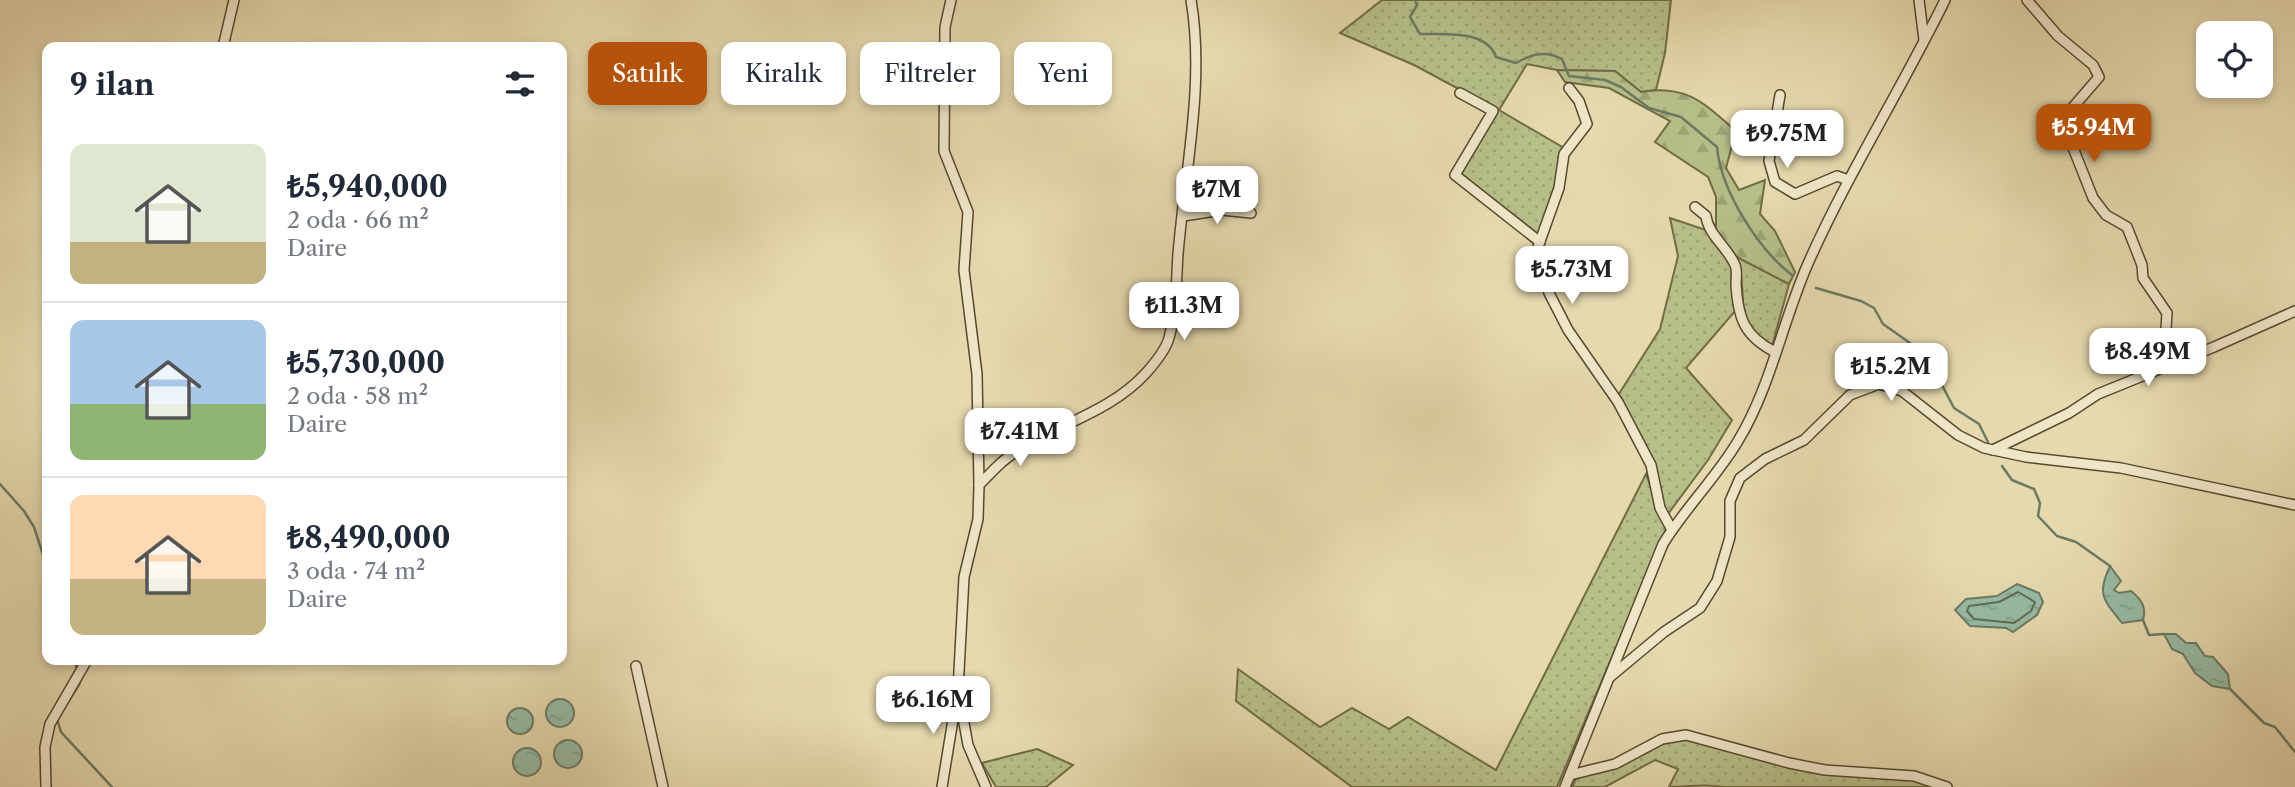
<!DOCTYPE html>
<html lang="tr">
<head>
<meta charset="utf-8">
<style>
	:root { --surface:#fff; --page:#f6f6f7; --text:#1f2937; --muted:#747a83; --line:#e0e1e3; --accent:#b45309 }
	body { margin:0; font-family:"Libre Caslon Text",serif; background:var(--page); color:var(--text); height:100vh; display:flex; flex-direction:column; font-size:26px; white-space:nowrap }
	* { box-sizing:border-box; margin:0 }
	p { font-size:23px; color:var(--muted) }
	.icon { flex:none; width:38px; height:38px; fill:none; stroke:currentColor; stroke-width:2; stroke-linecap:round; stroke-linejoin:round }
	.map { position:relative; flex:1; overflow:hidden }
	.drawer { position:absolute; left:42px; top:42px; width:525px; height:623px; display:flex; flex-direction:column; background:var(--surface); border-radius:14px; box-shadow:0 4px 10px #0003 }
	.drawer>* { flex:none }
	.guide { position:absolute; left:588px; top:42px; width:665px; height:63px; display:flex; gap:14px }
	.buttons { position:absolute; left:2196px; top:21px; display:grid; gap:14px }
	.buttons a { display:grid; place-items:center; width:77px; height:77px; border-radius:14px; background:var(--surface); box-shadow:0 4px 10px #0003; font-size:35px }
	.price { position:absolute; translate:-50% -60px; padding:0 16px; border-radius:14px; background:#fff; color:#222; font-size:23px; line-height:46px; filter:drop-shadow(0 2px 4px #0008) }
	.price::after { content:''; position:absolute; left:50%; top:42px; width:21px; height:16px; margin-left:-10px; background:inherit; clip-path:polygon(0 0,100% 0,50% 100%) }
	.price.current { background:var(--accent); color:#fff }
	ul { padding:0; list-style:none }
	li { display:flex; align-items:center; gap:21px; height:175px; padding:0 28px }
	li+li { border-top:2px solid var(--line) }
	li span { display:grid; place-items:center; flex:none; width:196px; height:140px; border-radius:14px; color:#555 }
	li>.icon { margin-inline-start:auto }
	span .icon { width:84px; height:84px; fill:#fffc; stroke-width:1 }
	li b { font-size:30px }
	h2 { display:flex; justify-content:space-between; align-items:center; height:84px; padding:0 28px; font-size:30px }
	.chip { padding:0 24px; border-radius:14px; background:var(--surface); box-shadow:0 4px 10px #0003; font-size:24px; line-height:63px }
	.chip.current { background:var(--accent); color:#fff }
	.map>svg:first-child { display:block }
</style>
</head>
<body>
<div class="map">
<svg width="2295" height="787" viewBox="0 0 2295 787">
	<defs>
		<pattern id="grass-dots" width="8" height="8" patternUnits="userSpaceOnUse" patternTransform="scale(1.75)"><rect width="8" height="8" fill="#b7bf89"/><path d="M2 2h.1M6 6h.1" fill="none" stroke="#9da474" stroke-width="1.8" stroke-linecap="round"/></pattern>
		<pattern id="forest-firs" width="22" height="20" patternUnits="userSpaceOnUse" patternTransform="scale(1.75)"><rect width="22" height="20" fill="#b7bf89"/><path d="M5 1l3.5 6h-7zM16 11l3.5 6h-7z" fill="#9da474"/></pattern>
		<pattern id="water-ripples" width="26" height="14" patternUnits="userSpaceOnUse" patternTransform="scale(1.75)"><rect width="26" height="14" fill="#97bba4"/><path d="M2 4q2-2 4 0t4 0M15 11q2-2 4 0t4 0" fill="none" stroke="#82a08b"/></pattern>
	</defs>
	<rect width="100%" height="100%" fill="#e6d9ae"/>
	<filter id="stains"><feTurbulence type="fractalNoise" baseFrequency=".00286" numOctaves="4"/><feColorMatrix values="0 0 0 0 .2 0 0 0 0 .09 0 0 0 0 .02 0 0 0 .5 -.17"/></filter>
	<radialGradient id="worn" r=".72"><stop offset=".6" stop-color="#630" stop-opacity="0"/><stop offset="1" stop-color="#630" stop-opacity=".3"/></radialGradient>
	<g fill="url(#grass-dots)" stroke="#706c45" stroke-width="2">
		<path d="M1382,0h289l-6,53 -9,37 -15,2 -26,-21 -58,-1 -30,-6 -28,46 65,38 -7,38 -18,51 -80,-62 39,-65 -84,-45 -74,-32z"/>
		<path d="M1670,218l39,13 24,33 -2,17 5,29 -50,58 46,52 -24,40 -40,54 -5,-9 -9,-42 -37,-66 43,-68 18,-73z"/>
		<path d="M1733,255l56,29 -17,62c-46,-19 -18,-61 -39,-91z"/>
		<path d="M1646,474l20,55 -109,258h-205l-116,-86 2,-32 82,58 32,-19 37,21 19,-12 88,53z"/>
		<path d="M1684,739l90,24 138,15 24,9h-213c-18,-4 -35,0 -54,0l9,-18 -23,-9 -50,27h-33l6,-12 84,-32z"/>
		<path d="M1037,749l36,16 -27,22h-50l-14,-24z"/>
	</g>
	<path fill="url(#forest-firs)" stroke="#706c45" stroke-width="2" d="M1557,70l58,1 26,21c45,-8 63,11 95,39l-10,37 13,22 26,-10 -5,34 15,17 20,41 -6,12 -56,-29 -17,-22v-36l-8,-20 -53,-35 15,-21 -61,-33 -44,-6z"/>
	<g fill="url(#water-ripples)" stroke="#6b7a63" stroke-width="2">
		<path d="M2110,566l11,15 -7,9 5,3 12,-2c10,8 16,16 12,29l-21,3c-18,-23 -26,-28 -12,-57z"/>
		<path d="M2017,584l22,9 4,9 -6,13 -24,17 -7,-4 -36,-2 -15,-16 11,-11 31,-3z"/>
		<path d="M2164,634h12l10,9h10l9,13 8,1 15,17 2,15 -18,-3 -17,-13 -12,-19 -11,-5z"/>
		<circle cx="560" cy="713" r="14"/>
		<circle cx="520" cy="721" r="13"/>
		<circle cx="568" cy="754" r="14"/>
		<circle cx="527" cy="762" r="14"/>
	</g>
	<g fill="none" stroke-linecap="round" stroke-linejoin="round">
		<path stroke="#606a52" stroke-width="2" d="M2018,592l17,10 -4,9 -17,12 -40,-4 -7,-8 2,-5 30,-4z"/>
		<g stroke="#6b7a63" stroke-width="2.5">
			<path d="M1415,0l2,5 -7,12 10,17c24,1 66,-5 76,23l20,6c16,-9 29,-13 46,-4l7,17 36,4 16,7 28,21 32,9 36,30c4,44 41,102 76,129"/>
			<path d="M1816,288l45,13 13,7 9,16 27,19 21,21 23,44 25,16 9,18"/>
			<path d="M2002,466l10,14 22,9 6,14 -2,13 19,20 19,6 34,24"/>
			<path d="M0,484l24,27 10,16 13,40"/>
			<path d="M2143,620l6,15 15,-1"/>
			<path d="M74,660l3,9"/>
			<path d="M80,683l-23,36 4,13 51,55"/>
			<path d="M2230,689l34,34 11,4 20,25"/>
		</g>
		<defs>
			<g id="minor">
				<path d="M951,0l-6,27 -1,124 24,61 -4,58 13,104 2,111 -1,34 -14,58 -6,113 10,55 18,42"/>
				<path d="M1919,0l5,40"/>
				<path d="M2027,0l31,36 35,29 6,12 -37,43 31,78 13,17 21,12 15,38 1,13 24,35 -1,16 16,31"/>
				<path d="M223,47l11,-47"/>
				<path d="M1569,88l10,13 8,23 -23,30 -5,34 -21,59 11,46 19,37 50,72 33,63 9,43 12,22"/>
				<path d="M1460,93l33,18 -38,64 85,67"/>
				<path d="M1780,95l-11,66 6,21 20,12 42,-18 11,4"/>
				<path d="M1695,207l11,9c2,18 20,30 28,47 4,6 2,14 2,21 2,34 8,52 39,68"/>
				<path d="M1183,216l39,-6 29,3"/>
				<path d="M1993,450l76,-37 29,-19 116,-47 81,-36"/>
				<path d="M979,485c8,-8 15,-16 23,-23 44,-36 104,-45 144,-89 8,-9 20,-24 23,-35 8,-29 7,-55 9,-84 7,-84 27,-171 13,-254"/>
				<path d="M636,666l27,121"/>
				<path d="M1610,677l54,-45 36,-24 17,-27 13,-44v-36l10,-23 25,-19 39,-19 46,-45 29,-11 23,7 56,44 26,13 42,9 95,11 174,37"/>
				<path d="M1570,775l45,-11 47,-25 24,-4 103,28 36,7 89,6 33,11"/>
				<path d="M46,787l-1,-40 5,-23 37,-64"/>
				<path d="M942,787l15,-92"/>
				<path d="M1565,787l98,-243c22,-36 53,-66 75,-103 34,-56 45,-123 72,-182 40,-89 92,-171 135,-259"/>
			</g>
		</defs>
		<use href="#minor" stroke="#58492c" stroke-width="12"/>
		<use href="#minor" stroke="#efe6ca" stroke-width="9"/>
	</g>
	<rect width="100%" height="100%" filter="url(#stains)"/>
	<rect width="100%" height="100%" fill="url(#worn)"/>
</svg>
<div class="buttons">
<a><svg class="icon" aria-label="locate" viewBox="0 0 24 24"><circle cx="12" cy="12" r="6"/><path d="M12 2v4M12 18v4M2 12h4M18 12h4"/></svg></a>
</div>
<b class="price current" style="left:2094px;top:164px">₺5.94M</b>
<b class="price" style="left:1787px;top:170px">₺9.75M</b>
<b class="price" style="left:1217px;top:226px">₺7M</b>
<b class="price" style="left:1572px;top:306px">₺5.73M</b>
<b class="price" style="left:1184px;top:342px">₺11.3M</b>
<b class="price" style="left:2148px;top:388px">₺8.49M</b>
<b class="price" style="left:1891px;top:403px">₺15.2M</b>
<b class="price" style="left:1020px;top:468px">₺7.41M</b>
<b class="price" style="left:933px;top:736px">₺6.16M</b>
<div class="guide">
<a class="chip current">Satılık</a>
<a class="chip">Kiralık</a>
<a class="chip">Filtreler</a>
<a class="chip">Yeni</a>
</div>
<section class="drawer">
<h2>9 ilan<svg class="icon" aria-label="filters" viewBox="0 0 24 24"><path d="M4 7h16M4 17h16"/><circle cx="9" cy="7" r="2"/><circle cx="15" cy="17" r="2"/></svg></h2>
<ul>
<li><span style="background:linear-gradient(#dfe7d0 70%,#c2b280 0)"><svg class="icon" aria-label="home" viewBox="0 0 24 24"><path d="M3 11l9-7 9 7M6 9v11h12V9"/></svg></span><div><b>₺5,940,000</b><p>2 oda · 66 m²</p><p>Daire</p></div></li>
<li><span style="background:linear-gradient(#a9c7e8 60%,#8fb573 0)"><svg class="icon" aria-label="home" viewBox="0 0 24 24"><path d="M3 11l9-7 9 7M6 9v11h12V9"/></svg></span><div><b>₺5,730,000</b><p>2 oda · 58 m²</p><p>Daire</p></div></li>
<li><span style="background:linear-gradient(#ffd9b3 60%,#c2b280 0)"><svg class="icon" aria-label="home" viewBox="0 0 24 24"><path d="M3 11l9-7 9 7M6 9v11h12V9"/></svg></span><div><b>₺8,490,000</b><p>3 oda · 74 m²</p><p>Daire</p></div></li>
</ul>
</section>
</div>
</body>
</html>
